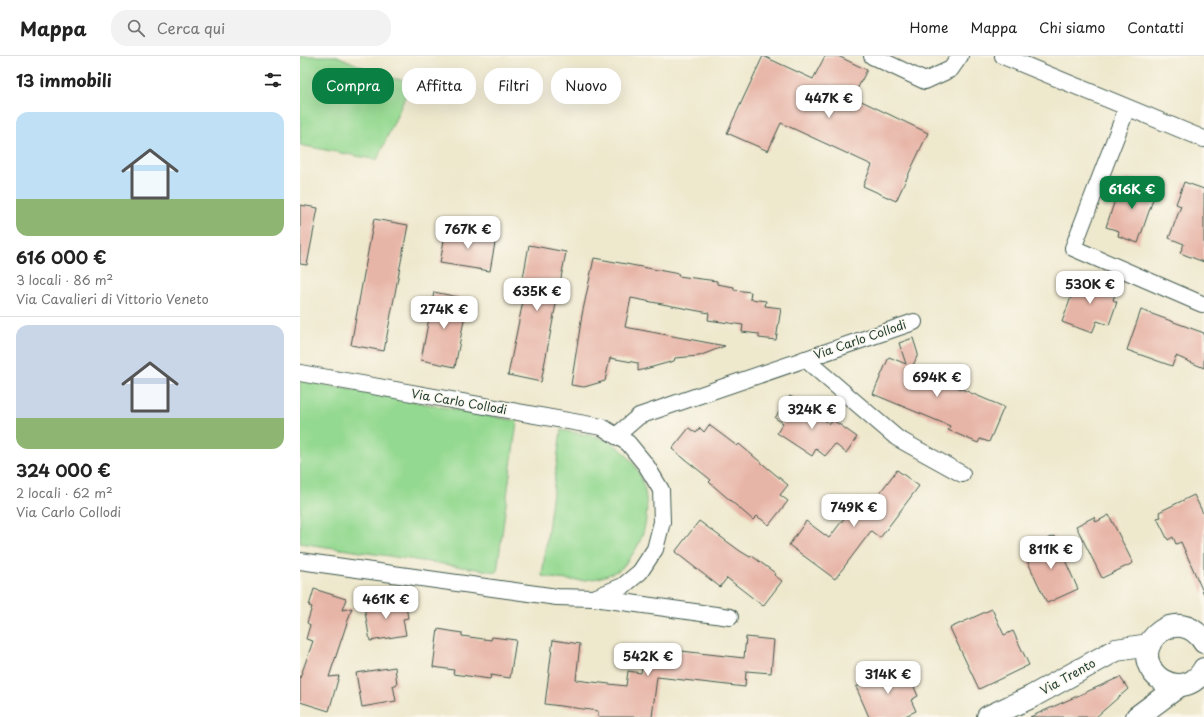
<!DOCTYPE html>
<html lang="it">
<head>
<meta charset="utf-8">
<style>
	:root { --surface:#fff; --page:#f2f2f2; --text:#222; --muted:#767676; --line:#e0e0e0; --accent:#0b8043 }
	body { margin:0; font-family:"Playpen Sans",sans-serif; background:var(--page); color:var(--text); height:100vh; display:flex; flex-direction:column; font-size:15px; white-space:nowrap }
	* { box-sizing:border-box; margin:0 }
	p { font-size:13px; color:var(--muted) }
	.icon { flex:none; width:22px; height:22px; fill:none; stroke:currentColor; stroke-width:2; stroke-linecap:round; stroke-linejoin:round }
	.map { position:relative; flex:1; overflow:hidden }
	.side { display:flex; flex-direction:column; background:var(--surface); width:300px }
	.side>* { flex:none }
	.top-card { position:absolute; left:12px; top:12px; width:380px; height:36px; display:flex; gap:8px }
	.price { position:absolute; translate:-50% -34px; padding:0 9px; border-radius:8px; background:#fff; color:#222; font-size:13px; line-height:26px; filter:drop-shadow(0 1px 2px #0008) }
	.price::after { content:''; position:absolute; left:50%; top:24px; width:12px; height:9px; margin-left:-6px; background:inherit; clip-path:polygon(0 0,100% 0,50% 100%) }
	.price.selected { background:var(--accent); color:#fff }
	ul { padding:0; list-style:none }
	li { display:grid; align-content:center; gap:8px; height:212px; padding:0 16px }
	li+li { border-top:1px solid var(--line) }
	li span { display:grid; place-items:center; height:124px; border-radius:12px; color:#555 }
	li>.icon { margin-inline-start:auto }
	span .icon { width:72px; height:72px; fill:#fffc; stroke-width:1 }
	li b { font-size:17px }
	h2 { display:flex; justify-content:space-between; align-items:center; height:48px; padding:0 16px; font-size:17px }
	.chip { padding:0 14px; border-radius:16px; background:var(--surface); box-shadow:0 4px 16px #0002; font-size:14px; line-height:36px }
	.chip.selected { background:var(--accent); color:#fff }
	header { display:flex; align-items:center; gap:24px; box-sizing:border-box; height:56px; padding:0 20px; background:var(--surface); border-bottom:1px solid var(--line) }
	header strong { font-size:19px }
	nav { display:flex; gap:22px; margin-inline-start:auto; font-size:14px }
	.search { width:280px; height:36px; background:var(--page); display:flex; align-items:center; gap:10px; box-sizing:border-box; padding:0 14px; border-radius:16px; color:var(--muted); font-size:15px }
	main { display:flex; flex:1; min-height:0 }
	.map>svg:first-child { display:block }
</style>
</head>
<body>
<header>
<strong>Mappa</strong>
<div class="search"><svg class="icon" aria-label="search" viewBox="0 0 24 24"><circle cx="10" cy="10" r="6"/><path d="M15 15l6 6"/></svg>Cerca qui</div>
<nav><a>Home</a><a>Mappa</a><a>Chi siamo</a><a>Contatti</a></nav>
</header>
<main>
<section class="side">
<h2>13 immobili<svg class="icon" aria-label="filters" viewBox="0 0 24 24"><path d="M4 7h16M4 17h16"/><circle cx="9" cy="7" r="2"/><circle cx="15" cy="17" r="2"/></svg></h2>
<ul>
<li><span style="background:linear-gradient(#bfe0f5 70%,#8fb573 0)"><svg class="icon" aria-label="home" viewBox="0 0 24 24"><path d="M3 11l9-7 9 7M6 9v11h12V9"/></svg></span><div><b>616 000 €</b><p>3 locali · 86 m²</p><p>Via Cavalieri di Vittorio Veneto</p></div></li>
<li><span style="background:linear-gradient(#c9d6e8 75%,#8fb573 0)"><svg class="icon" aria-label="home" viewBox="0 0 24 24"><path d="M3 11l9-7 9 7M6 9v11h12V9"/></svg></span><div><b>324 000 €</b><p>2 locali · 62 m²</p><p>Via Carlo Collodi</p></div></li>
</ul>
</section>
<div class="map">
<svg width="904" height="661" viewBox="0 0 904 661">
	<rect width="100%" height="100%" fill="#fbf7ec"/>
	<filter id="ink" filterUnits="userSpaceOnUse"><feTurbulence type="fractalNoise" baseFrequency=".025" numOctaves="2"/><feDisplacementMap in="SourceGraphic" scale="8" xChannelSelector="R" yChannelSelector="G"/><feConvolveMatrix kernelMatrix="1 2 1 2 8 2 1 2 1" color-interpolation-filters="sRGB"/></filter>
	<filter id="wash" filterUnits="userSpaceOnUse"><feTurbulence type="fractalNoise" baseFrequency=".012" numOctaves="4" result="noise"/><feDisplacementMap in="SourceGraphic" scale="16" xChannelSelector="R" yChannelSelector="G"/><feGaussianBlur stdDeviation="0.9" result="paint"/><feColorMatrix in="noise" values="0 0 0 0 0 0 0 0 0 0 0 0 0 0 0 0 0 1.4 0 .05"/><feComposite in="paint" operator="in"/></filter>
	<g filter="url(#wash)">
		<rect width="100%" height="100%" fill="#eee8cd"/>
		<g fill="#94d991" stroke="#5a8b62">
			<path d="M0,0h37l49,21 26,5 -35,78 -77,-15z"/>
			<path d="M0,324l217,41 -20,151 -197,-29z"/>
			<path d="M261,374c18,4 42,5 57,17 34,27 38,79 11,112 -3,3 -6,9 -10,11 -3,2 -8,3 -11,5 -22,8 -43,6 -66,1z"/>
		</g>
		<g id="blocks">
			<g fill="#e7b5a7">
				<path d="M463,0l50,23 12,-23h13l29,14 -14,27 75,36 -32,68 -33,-15 9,-21 -91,-42 -13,28 -41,-18z"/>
				<path d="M827,122l30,10 -19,55 -20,-7 1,-5 -13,-4 11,-33 4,1z"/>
				<path d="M884,126l20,7v73l-24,-9 4,-9 -15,-6 12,-32 -5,-2z"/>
				<path d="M0,149l18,3 -11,57 -7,-1z"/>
				<path d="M74,163l34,6 -24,126 -33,-6z"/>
				<path d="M146,173l50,8 -6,34 -50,-8z"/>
				<path d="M229,189l37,7 -25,130 -33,-7 15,-74 -4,-1z"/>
				<path d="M294,202l85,16 -1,2 39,5v3l17,3v3l17,2 -1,7 16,2 -1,5 16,2 -5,32 -17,-2v-4l-17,-2 1,-7 -35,-5 1,-7 -78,-15 -6,29 100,19 -26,10 -24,2 -1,3 -36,10v-8l-28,-5 -5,23 -21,6 -13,-2 11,-70z"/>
				<path d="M779,219l38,14 -4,11 4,2 -8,23 -12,-4 -5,12 -30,-11z"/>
				<path d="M134,236l34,7 -13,68 -34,-7z"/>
				<path d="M841,254l63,23v35l-28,-12 -4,10 -45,-16z"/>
				<path d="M613,282l5,16 -6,14 92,39 -15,35 -9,-3 -2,4 -30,-13 2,-4 -77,-32 16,-37 17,7 -7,-21z"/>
				<path d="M490,340l40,28 3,-4 24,17 -11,16 -11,-9 -10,12 -9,-7 -4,7 -35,-23 6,-10 -8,-5z"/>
				<path d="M409,369l28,21 2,-2 49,41 -8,10 8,6 -19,24 -12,-9 -4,4 -44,-38 2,-2 -39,-31 17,-21 7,5 4,-5 4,4z"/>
				<path d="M597,414l22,16 -39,52 -9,-7 -36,48 -46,-34 17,-24 23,17 23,-30 10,8z"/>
				<path d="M894,439l10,20v79l-23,-52 -5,2 -3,-7 -5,3 -11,-22 4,-1 -2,-5z"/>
				<path d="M809,459l24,48 -31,15 -26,-52 18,-9 2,5z"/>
				<path d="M399,465l41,30 10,6 2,-1 23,17 -1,2 8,6 -19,25 -36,-28 -7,9 -45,-35z"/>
				<path d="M754,480l24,53 -31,14 -23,-49 16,-7 -1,-4z"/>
				<path d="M14,533l32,10 -4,11 10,-2 -23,69 10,-1 -10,35 -29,-9v-24l13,-37 -7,-2 4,-14 -3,-2 5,-16 -3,-1z"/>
				<path d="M105,544l3,18 -5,1 3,16 -36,6 -6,-35z"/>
				<path d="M692,553l12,26 9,-4 16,34 -50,24 -29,-61z"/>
				<path d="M138,573l24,4v3l29,4 1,-3 24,3 -6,38 -19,-3 -1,4 -37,-5 1,-4 -21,-3z"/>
				<path d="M446,581l28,3 -3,33 -25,-2 -1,16 -88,-10 -5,40h-54v-6l-53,-7 8,-64 27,4 -4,36 50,6 2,-15 13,2 4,-26 99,11z"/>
				<path d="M598,609l7,15 5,-2 8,18 -7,4 5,11 -13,6h-34l-13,-30 10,-4 -1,-3z"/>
				<path d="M95,611l2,18h-4l3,16 -34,6 -6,-34z"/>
				<path d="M820,621l8,12 -32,28h-66z"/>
			</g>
		</g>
	</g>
	<g filter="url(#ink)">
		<use href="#blocks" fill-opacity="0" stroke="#3e574b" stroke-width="1"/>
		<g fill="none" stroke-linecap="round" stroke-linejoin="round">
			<defs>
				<g id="street">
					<path d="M572,0l53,25 26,-12 9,-13"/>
					<path d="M703,0l201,83"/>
					<path d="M827,52l-54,140 129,56"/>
					<path d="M505,303l92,79 65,36"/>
					<path d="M0,317l302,54 26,16 18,22 15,25 1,32 -7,27 -15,23 -17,14 -29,12 -37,-1 -257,-36"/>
					<path d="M316,380l23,-20 275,-94"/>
					<path d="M294,542l136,19"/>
				</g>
				<g id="secondary">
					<path d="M904,586c-24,-38 -74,-1 -51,30 6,8 14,12 24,13 11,1 22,-6 27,-16"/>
					<path d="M688,661l43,-20 85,-47 33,-5"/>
					<path d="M837,661l43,-32"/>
				</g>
			</defs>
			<use href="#street" stroke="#3e574b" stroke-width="18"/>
			<use href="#secondary" stroke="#3e574b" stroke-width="24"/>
			<use href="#street" stroke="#fff" stroke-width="16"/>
			<use href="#secondary" stroke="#fff" stroke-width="22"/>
		</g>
	</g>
	<g text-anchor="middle" stroke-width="3" stroke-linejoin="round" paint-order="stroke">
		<g font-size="12" fill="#1f3d34" stroke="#fbf7ec">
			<text transform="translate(560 284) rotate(-19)" y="4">Via Carlo Collodi</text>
			<text transform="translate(159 346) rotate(10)" y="4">Via Carlo Collodi</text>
			<text transform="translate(768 621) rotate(-29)" y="4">Via Trento</text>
		</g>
	</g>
</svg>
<b class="price" style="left:529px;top:63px">447K €</b>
<b class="price selected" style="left:832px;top:154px">616K €</b>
<b class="price" style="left:168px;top:194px">767K €</b>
<b class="price" style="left:790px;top:249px">530K €</b>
<b class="price" style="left:237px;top:256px">635K €</b>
<b class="price" style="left:144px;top:274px">274K €</b>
<b class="price" style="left:637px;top:342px">694K €</b>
<b class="price" style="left:512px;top:374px">324K €</b>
<b class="price" style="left:554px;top:472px">749K €</b>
<b class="price" style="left:751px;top:514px">811K €</b>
<b class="price" style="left:86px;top:564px">461K €</b>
<b class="price" style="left:348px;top:621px">542K €</b>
<b class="price" style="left:588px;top:639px">314K €</b>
<div class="top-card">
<a class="chip selected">Compra</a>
<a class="chip">Affitta</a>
<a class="chip">Filtri</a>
<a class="chip">Nuovo</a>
</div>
</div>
</main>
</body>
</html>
